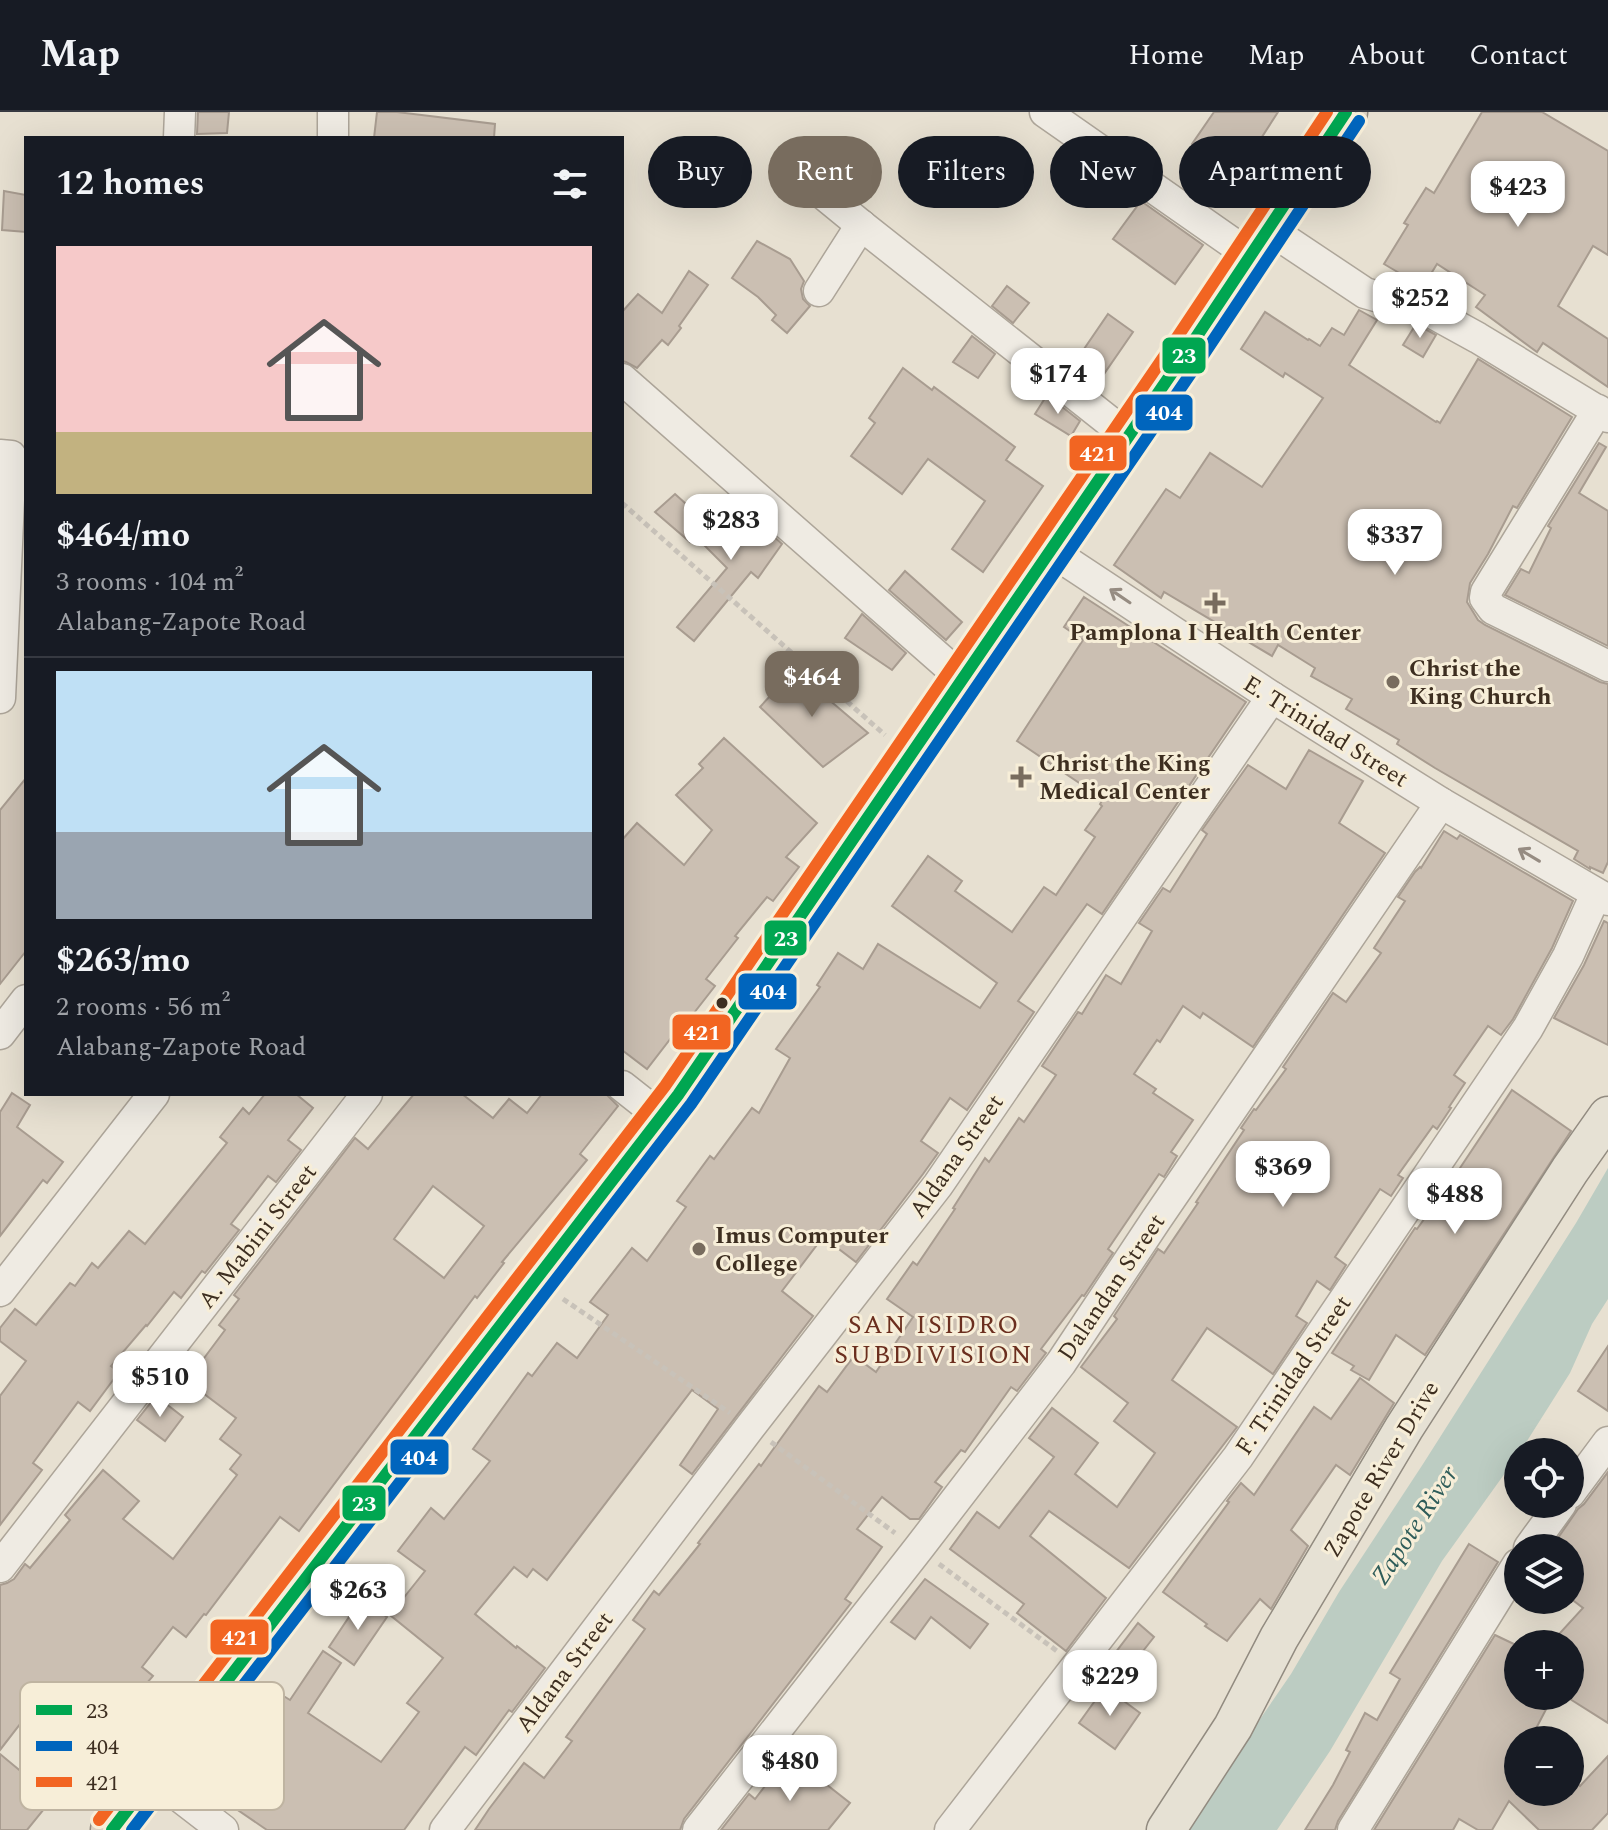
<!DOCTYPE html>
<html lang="en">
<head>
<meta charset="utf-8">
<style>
	:root { --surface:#171b24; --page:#20242c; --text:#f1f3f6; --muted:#9ea1a6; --line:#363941; --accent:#786c5e }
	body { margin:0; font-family:Spectral,serif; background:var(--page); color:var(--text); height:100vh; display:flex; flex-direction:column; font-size:30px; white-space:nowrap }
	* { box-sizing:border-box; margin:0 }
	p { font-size:26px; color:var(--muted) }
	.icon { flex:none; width:44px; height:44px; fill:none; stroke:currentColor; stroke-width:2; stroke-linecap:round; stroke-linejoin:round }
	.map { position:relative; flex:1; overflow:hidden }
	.sheet { position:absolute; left:24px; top:24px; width:600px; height:960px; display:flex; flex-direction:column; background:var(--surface); border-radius:0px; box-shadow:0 8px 32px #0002 }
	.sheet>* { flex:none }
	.top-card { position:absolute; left:648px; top:24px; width:760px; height:72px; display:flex; gap:16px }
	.controls { position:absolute; left:1504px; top:1326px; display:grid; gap:16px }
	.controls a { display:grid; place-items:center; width:80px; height:80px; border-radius:50%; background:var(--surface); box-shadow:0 8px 32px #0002; font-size:40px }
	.price { position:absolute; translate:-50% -68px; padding:0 18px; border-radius:16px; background:#fff; color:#222; font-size:26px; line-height:52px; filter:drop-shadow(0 2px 4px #0008) }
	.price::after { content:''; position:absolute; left:50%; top:48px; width:24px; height:18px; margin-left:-12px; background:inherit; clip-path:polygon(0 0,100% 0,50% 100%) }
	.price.selected { background:var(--accent); color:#fff }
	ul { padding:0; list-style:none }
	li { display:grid; align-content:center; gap:16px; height:424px; padding:0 32px }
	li+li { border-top:2px solid var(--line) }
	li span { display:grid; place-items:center; height:248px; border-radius:0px; color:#555 }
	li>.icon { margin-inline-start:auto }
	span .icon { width:144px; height:144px; fill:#fffc; stroke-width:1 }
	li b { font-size:34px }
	h2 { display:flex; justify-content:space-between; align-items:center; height:96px; padding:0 32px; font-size:34px }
	.chip { padding:0 28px; border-radius:36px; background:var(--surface); box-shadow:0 8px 32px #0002; font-size:28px; line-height:72px }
	.chip.selected { background:var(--accent); color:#fff }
	header { display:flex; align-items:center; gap:48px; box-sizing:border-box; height:112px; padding:0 40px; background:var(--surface); border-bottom:2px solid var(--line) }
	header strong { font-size:38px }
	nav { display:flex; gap:44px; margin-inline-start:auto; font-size:28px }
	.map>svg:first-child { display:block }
</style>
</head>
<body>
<header>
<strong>Map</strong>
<nav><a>Home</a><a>Map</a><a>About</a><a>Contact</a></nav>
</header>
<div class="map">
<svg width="1608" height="1718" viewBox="0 0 1608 1718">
	<rect width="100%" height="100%" fill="#e7e0d1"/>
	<path fill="#bcccc2" d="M1608,1056v131l-16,25 -22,49 -50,79h-2v3l-76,106 -112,190 -53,79h-87l55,-89 46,-67 48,-82 84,-128 153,-241z"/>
	<g fill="#cbbfb2" stroke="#a89c90" stroke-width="2" fill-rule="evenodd">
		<path d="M198,0h31l-2,21 -30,1z"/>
		<path d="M377,0h20l98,12 -1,14h-120z"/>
		<path d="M1214,0h64l-40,62 -46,-30z"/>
		<path d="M1482,0h60l66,39v104l-15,-9 -35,60 50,33v48l-65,-44 -6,9 -61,-45 9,-12 -48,-31 -14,23 -39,-23 24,-39 -4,-2 22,-35 8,5z"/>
		<path d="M4,79l22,4v37l-24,-2z"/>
		<path d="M1141,89l62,44 -28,39 -62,-45z"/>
		<path d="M757,129l33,18 14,22 -3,8 2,10 7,7 -23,27 -15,-13 4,-5 -18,-18 -26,-19z"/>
		<path d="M689,159l19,14 -29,41 2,2 -13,17 -6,-5 -25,28 -11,-6 -4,-1v-49l16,-18 24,19z"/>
		<path d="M1007,174l22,17 -16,20 -21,-17z"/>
		<path d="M1359,198l18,10 -28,45 87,57 1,-1 3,2 38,-64 94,58 -55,91 -4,-2 -25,48 -18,29 -3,19 11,18 7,5 115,57 8,2v178l-5,11 -13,-6v2l-16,-10 4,-8 -143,-83 -38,-24 2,-4 -53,-31 6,-10 -41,-23 4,-8 -37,-23 -6,11 -108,-64 -3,6 -47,-33 52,-76 14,9 30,-45 52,34 61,-89 -38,-25 -2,4 -42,-28 24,-37 43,28 1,-1 11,7 12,-18 12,7z"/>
		<path d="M1108,202l25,18 -38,55 -24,-19z"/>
		<path d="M1416,212l20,11 -13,22 -20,-12z"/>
		<path d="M972,224l23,18 -17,24 -25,-16z"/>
		<path d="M903,256l29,22 2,-3 81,60 -9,13 37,26 -60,86 -31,-23 33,-48 -57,-42 -26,35 -51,-38 24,-33 -6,-5z"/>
		<path d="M1047,283l33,26 -9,15 -36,-22z"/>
		<path d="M1599,331l7,4 -27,46 29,18v135l-103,-51 16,-26 8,4 22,-45 -3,-2z"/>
		<path d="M675,382l32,29 -17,19 -35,-30z"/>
		<path d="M732,387l50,45 -24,34 -7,-6 -57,69 -17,-14 50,-59 -27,-27z"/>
		<path d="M905,459l57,51 -16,18 -57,-50z"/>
		<path d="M1084,485l162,105 -144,212 -15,-10 -69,97 16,11 -67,98 -17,-12 -29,43 17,12 -15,21 -67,88 -33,-25 -41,54 31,25 -121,158 -12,-9 38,-56 -26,-19 -145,190 -14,-11 -6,8 -13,-10 -39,47 41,34 1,-2 28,22 -33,44 -3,-2 -33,45 -11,-8 -61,83h-137l-60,-41 37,-54 7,5 31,-45 8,5 33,-49 18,12 -33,50 73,49 38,-50 -12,-9 36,-45 -53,-43 35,-44 -27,-20 33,-43 13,11 46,-58 -17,-12 55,-76 4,3 25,-33 20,15 31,-43 -18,-13 42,-54 15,13 39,-54 -9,-6 33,-45 4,3 38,-51 7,5 31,-55 -14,-9 44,-62 -3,-2 21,-32 25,16 15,-25 102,64 17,-25 -105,-77 36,-50 34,25 -7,10 57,41 32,-45 12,8 39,-58 -10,-7 17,-24 -2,-2 3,-5 -86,-58 66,-101 -19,-13z"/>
		<path d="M862,502l44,39 -14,17 -47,-32z"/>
		<path d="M794,558l74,63 -45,34 -63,-60z"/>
		<path d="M724,626l93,85 -31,34 13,10 -26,34 -6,-4 -32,39 3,2 -32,41 9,7 -25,32 -2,-2 -41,53 -25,-19v-210l15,-17 47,42 28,-35 -36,-35 27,-27 -4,-4z"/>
		<path d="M1309,638l54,31 -24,42 46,30 -132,194 -50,-34 -3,5 -17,-12 -23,36 -3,-2 -23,34 22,15 -3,4 40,27 -22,32 6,4 -13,21 -5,-3 -51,75 5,4 -29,43 -2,-1 -41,54 5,4 -29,38 -6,-4 -46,65 -4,-2 -26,32 7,5 -23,32h-9l-28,-22 -25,32 25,18 -37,52 6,4 -167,216 -4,11h-205l14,-21 35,-46 20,15 28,-37 -6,-4 79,-108 -12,-9 21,-29 5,4 41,-51 -2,-1 61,-79 2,2 58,-80 8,6 27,-36 22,16 37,-55 -26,-18 26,-37 4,3 38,-56 -2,-1 32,-50 4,4 30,-44 5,4 32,-47 -14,-9 36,-54 4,2 24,-39 15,9 31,-53 -13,-8 24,-35 7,4 37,-58 -5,-4 46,-65 38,24z"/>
		<path d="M26,666v173l-26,33v-174z"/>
		<path d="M1444,719l13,8 3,-4 113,66 -21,47 -39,71 -12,16 -13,-9 -34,49 11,8 -16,24 2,1 -14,21 -4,-3 -35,49 5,3 -12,18 -11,-7 -45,68 11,8 -16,25 -13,-9 -21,35 11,7 -34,51 -66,-46 -35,52 65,47 -108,141 -80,-57 -19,25 76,62 -40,53 -49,-38 7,-9 -74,-55 27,-37 22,16 55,-71 -25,-19 23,-30 46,35 -23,31 42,33 38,-54 -41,-32 14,-18 -47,-36 36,-48 -3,-3 44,-67 6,4 34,-50 -2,-1 48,-72 -3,-2 13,-19 2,1 30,-41 -3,-2 50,-74 13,9 35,-49 -7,-5 31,-47 -7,-4 17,-25 5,-5 1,1z"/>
		<path d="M1604,809l4,2v122l-54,-27 30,-53z"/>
		<path d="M1512,978l59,41 -146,224 -29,-20 -27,45 -18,-10 3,-4 -22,-13 83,-125 2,1 33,-46z"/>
		<path d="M12,981l18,12 -13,22 46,35 -16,21 -4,-3 -43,56v-124z"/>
		<path d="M265,982h31l17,14 -25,32 13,10 -25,32 -8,-6 -37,48 8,6 -34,43 -3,-2 -21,27 -7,-6 -27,34 -1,-1 -35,41 8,6 -29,39 -12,-9 -45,61 9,7 -42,55v-129l26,-35 -26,-20v-13l15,-19 21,16 34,-42 5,3 17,-23 6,5 31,-37 16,13 82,-101 -7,-6 23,-29 6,6z"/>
		<path d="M414,982h48l31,24 16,-19 18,14 15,-19h64l12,12 -38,48 7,6 -85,102 2,1 -27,35 -2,-2 -176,235 -19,-14 -74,98 -2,-1 -18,23 -13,-10 -31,40 11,9 -45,53 15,11 -20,26 -72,-56 -31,40v-165l7,-2 7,-4 11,-15 5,4 40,-48 -5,-5 38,-45 36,31 -16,18 50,40 64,-84 -7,-6 11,-14 -21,-16 16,-21 -49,-37 38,-51 -6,-5 20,-26 -5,-4 121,-157 13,11zM433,1074l51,40 -40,52 -50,-39z"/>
		<path d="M1608,1234v65l-30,-20z"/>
		<path d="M1360,1266l34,25 -44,72 -14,-10 -45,65 17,16 -37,63 -11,-10 -33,42 -22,-15 2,-2 -44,-32 66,-90 -2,-1 14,-18 13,12 60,-88 17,12z"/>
		<path d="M156,1284l27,21 -18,24 -28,-21z"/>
		<path d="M1608,1360v251l-38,-24v-55h-20l33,-36 -13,-10v-50h-19l27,-39 6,-5z"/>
		<path d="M1469,1432l29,18 -160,259 -3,9h-30l28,-45 17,-33 -4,-2 19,-37 12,7 23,-41 -10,-6z"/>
		<path d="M925,1467l63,45 -18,24 -39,-31 -16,22 -24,-17z"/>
		<path d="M361,1487l26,18 -33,48 -25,-18z"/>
		<path d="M1138,1511l16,14 -25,32 7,5 -13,20 -29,-21 14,-19 4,3z"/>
		<path d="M1495,1523l23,11v50h35l-23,44h-12v52h52v-15l10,9 28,-30v57l-16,17h-53l-30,-29 -17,29h-14l-19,-11 -6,11h-79z"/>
		<path d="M1105,1575l35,26 -25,36 -36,-26z"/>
		<path d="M0,1642l53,44 -26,32h-27z"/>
		<path d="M789,1643l61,48 -22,27h-107l28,-36 6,5z"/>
	</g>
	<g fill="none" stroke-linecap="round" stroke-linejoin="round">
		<defs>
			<g id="minor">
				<path d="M1045,0l206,144"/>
				<path d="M179,26l1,-26"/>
				<path d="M333,26v-26"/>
				<path d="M789,54l72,59 268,212"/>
				<path d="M1269,117l96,64 14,4 31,4 8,4 60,33 130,79"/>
				<path d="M819,179l42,-66"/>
				<path d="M622,267l341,300"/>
				<path d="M1598,298l-112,182 -1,6 8,11 115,57"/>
				<path d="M0,343l11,1 -11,242"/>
				<path d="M1051,439l221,146 169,106 167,97"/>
				<path d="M0,922l26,-34"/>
				<path d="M622,974l38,30"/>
				<path d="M0,1179l154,-197"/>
				<path d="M1570,1381l38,-51"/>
				<path d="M1529,1436l32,-44"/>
				<path d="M0,1455l367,-473"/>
				<path d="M153,1664l70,54"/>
				<path d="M445,1718l305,-403 188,-242 334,-488"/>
				<path d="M698,1718l220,-281 143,-186 95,-143 285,-417"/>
				<path d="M950,1718l288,-373 290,-429 40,-72 28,-62"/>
				<path d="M1353,1718l165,-266"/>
			</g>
			<path id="major" d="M1166,1718l67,-103 46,-89 125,-210 166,-258 38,-54"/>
			<path id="highway" d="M112,1718l566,-735 513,-750 155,-233"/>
		</defs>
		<use href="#minor" stroke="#ada599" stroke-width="33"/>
		<use href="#major" stroke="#928b80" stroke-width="41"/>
		<use href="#highway" stroke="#928b80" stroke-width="45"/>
		<g stroke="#c8c2b9" stroke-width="5" stroke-dasharray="6 4" stroke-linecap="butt">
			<path d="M622,391l263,232"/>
			<path d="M563,1187l167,114"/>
			<path d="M771,1330l124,91"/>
			<path d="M939,1452l118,87"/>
		</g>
		<use href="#minor" stroke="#efebe3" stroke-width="30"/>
		<use href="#major" stroke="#e6e1d4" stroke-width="38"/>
		<use href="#highway" stroke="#dad1c2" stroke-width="42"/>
		<defs>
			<path id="bus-1" d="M112,1718l566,-735 513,-750 155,-233"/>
			<path id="bus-2" d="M132,1718l559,-726 513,-750 155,-233"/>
			<path id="bus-3" d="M99,1708l566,-734 513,-750 149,-224"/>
		</defs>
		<use href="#bus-1" stroke="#f7eed8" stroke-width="18"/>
		<use href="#bus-2" stroke="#f7eed8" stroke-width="18"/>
		<use href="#bus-3" stroke="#f7eed8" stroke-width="18"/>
		<use href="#bus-1" stroke="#00a651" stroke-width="12"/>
		<use href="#bus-2" stroke="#0065bd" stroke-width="12"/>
		<use href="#bus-3" stroke="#f26522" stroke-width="12"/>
	</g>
	<defs><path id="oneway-shaft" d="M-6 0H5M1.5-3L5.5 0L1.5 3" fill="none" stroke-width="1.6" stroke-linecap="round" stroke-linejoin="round" transform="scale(2)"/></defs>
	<g stroke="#968c82">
		<use href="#oneway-shaft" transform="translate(1120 484) rotate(-146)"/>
		<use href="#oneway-shaft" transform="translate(1529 743) rotate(-149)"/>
	</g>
	<g fill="#786c5e" stroke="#f7eed8" stroke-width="3">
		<path d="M1211 479h8v8h8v8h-8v8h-8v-8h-8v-8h8z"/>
		<circle cx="1393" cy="570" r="8"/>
		<path d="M1017 653h8v8h8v8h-8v8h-8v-8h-8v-8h8z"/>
		<circle cx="699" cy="1137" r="8"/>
	</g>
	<circle fill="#3d2e20" stroke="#f7eed8" stroke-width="3" cx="722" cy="891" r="7"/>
	<g text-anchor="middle" stroke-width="6" stroke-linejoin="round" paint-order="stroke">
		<g font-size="24" font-weight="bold" fill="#3d2e20" stroke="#f7eed8" text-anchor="start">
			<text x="1215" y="528" text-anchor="middle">Pamplona I Health Center</text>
			<text x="1409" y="564">Christ the<tspan x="1409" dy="28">King Church</tspan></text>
			<text x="1039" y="659">Christ the King<tspan x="1039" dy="28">Medical Center</tspan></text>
			<text x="715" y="1131">Imus Computer<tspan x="715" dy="28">College</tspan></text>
		</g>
		<g font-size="24" fill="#3d2e20" stroke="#f7eed8">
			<text transform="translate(1326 619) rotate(32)" y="8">E. Trinidad Street</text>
			<text transform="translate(956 1044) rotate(-55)" y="8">Aldana Street</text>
			<text transform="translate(257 1124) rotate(-52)" y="8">A. Mabini Street</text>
			<text transform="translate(1111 1175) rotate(-56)" y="8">Dalandan Street</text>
			<text transform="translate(1293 1263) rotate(-56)" y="8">F. Trinidad Street</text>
			<text transform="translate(1381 1357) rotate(-59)" y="8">Zapote River Drive</text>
			<text transform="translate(564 1560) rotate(-53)" y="8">Aldana Street</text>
		</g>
		<g font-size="26" letter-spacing="2" fill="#6b2e1e" stroke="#f7eed8">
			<text x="934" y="1221">SAN ISIDRO<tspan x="934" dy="30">SUBDIVISION</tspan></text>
		</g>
		<g font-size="26" font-style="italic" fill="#2f5d5a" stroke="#f7eed8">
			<text transform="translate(1414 1413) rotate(-57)" y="9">Zapote River</text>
		</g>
	</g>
	<rect x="20" y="1570" width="264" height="128" rx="12" fill="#f7eed8" stroke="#bfb4a1" stroke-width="2"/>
	<rect x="36" y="1593" width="36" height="10" fill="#00a651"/>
	<rect x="36" y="1629" width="36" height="10" fill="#0065bd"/>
	<rect x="36" y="1665" width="36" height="10" fill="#f26522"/>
	<g font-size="22" fill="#3d2e20">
		<text x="86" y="1606">23</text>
		<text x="86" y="1642">404</text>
		<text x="86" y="1678">421</text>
	</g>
	<g stroke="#f7eed8" stroke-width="3">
		<rect x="1161" y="224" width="46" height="39" rx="8" fill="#00a651"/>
		<rect x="1134" y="281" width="60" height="39" rx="8" fill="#0065bd"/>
		<rect x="1068" y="322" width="60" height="38" rx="8" fill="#f26522"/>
		<rect x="763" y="807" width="45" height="38" rx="8" fill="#00a651"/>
		<rect x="737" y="860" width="61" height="39" rx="8" fill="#0065bd"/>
		<rect x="671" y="901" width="61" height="38" rx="8" fill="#f26522"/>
		<rect x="389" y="1326" width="61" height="38" rx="8" fill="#0065bd"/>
		<rect x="341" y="1372" width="46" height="38" rx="8" fill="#00a651"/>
		<rect x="209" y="1506" width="61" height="38" rx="8" fill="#f26522"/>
	</g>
	<g font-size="22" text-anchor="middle" font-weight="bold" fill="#fff">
		<text x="1184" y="251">23</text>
		<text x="1164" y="308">404</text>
		<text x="1098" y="349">421</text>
		<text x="786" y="834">23</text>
		<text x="768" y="887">404</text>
		<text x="702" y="928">421</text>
		<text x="419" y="1353">404</text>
		<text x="364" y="1399">23</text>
		<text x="240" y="1533">421</text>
	</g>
</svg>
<div class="controls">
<a><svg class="icon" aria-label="locate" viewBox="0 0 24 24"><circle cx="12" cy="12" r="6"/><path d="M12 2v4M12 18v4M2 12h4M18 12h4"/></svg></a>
<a><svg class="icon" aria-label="layers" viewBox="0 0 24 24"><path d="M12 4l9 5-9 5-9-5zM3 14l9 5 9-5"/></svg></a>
<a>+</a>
<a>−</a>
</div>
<b class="price" style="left:1518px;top:117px">$423</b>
<b class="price" style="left:1420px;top:228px">$252</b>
<b class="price" style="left:1058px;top:304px">$174</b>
<b class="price" style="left:731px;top:450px">$283</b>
<b class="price" style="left:1395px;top:465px">$337</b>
<b class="price selected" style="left:812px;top:607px">$464</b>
<b class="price" style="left:1283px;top:1097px">$369</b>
<b class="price" style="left:1455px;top:1124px">$488</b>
<b class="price" style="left:160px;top:1307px">$510</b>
<b class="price" style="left:358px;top:1520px">$263</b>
<b class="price" style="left:1110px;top:1606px">$229</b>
<b class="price" style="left:790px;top:1691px">$480</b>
<div class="top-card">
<a class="chip">Buy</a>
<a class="chip selected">Rent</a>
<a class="chip">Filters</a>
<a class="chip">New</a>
<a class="chip">Apartment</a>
</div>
<section class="sheet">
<h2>12 homes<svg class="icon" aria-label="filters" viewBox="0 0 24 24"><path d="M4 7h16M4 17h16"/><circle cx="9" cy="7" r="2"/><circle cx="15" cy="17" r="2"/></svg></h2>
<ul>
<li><span style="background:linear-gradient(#f6c9c9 75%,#c2b280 0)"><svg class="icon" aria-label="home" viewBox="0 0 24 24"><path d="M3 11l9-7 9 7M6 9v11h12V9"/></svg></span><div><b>$464/mo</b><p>3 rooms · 104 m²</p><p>Alabang-Zapote Road</p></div></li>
<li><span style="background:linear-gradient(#bfe0f5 65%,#9aa5b1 0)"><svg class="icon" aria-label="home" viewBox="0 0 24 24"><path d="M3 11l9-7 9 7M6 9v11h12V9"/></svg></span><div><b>$263/mo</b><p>2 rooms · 56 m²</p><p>Alabang-Zapote Road</p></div></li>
</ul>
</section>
</div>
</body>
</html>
